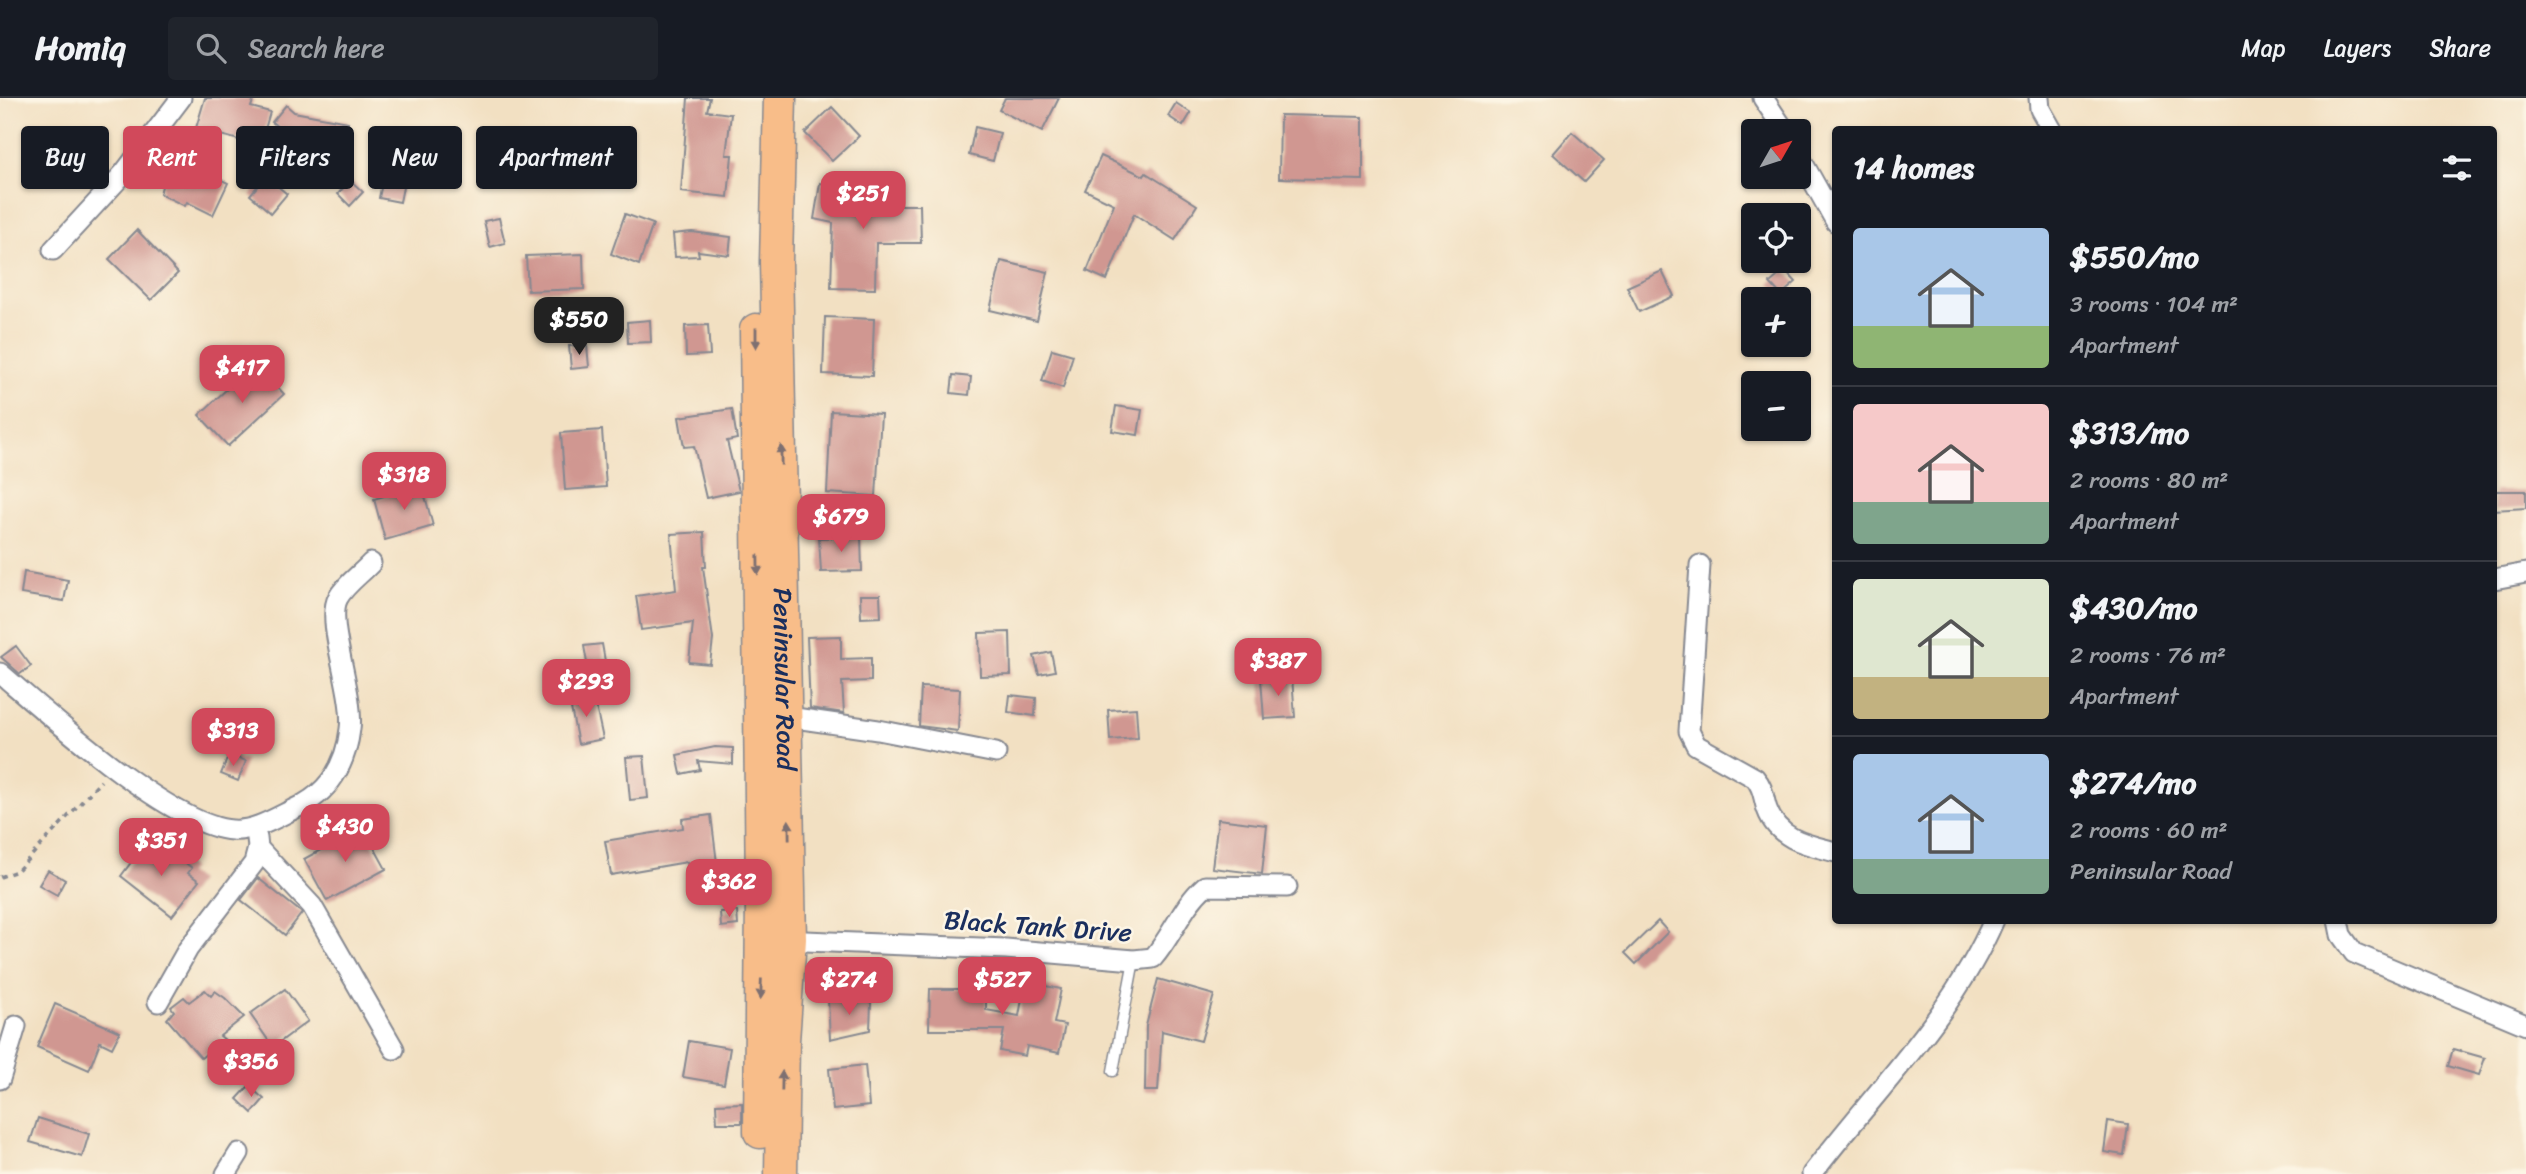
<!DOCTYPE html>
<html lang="en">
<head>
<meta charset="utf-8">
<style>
	:root { --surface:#171b24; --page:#20242c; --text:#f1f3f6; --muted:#9ea1a6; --line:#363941; --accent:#d1495b }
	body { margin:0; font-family:Sriracha,sans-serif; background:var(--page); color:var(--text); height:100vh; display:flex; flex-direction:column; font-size:26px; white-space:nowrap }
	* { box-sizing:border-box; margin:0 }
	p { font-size:23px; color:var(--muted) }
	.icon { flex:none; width:38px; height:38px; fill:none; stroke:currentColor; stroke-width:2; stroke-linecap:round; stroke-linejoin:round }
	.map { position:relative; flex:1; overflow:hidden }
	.details { position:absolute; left:1832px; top:28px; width:665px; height:798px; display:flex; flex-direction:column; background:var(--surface); border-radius:7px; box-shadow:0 2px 5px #0004 }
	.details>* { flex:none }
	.guide { position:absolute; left:21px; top:28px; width:665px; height:63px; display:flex; gap:14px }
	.needle { width:46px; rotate:51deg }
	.controls { position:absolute; left:1741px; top:21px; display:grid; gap:14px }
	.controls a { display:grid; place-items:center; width:70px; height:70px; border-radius:7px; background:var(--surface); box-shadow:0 2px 5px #0004; font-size:35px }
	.price { position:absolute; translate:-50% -60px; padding:0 16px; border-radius:14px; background:var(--accent); color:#fff; font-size:23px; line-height:46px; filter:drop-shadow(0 2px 4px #0008) }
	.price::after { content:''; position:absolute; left:50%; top:42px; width:21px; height:16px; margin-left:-10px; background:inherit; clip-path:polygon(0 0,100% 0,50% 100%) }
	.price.on { background:#222; color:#fff }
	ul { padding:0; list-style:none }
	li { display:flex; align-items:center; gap:21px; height:175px; padding:0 21px }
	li+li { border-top:2px solid var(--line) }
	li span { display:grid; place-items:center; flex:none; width:196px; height:140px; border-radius:7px; color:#555 }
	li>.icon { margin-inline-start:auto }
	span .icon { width:84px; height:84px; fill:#fffc; stroke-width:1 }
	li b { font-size:30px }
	h2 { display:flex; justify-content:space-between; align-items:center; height:84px; padding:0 21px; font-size:30px }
	.pill { padding:0 24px; border-radius:7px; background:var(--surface); box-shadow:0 2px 5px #0004; font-size:24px; line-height:63px }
	.pill.on { background:var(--accent); color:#fff }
	header { display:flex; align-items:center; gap:42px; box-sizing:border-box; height:98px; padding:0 35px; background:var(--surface); border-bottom:2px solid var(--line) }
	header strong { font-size:33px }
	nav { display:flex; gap:38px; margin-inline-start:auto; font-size:24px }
	.search { width:490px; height:63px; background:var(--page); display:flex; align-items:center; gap:18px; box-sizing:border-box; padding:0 24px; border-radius:7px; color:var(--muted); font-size:26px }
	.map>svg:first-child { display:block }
</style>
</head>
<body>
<header>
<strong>Homiq</strong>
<div class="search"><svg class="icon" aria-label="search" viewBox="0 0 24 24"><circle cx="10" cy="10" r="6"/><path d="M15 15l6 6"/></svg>Search here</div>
<nav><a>Map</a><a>Layers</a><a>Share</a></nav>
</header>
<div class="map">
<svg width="2526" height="1076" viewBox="0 0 2526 1076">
	<rect width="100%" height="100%" fill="#fcf5e5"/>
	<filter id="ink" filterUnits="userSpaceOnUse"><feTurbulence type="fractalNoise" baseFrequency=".0143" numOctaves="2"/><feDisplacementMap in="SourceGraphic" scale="14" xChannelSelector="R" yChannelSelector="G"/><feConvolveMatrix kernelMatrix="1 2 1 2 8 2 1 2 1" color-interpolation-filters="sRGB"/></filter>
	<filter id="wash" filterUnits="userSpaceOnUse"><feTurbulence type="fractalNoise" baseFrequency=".00686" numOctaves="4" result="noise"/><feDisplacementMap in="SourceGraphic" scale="28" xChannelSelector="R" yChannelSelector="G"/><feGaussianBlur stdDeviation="1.57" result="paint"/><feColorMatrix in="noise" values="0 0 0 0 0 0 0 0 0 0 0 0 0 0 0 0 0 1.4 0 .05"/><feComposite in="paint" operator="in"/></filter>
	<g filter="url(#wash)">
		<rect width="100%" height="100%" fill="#f2e0c2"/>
		<g id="blocks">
			<g fill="#d09791">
				<path d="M205,0h49l-3,9 19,5 -9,31 -3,-1 6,5 -68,-19z"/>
				<path d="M688,0h22l-3,13 24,3 -5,41h6l-4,42 -47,-5z"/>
				<path d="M1005,0h54l-17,34 -43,-22z"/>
				<path d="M1176,5l15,10 -8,13 -15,-10z"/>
				<path d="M286,7l8,7 54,10 -6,35 -47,-8 1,-7 -24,-20z"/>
				<path d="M832,9l27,29 -27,25 -27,-28z"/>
				<path d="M1280,17l83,2v63l-84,-2z"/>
				<path d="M975,29l25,6 -7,28 -24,-6z"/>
				<path d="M1572,34l32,28 -20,22 -31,-28z"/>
				<path d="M1101,58l43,20 2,-3 51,32 -22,35 -41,-26 -27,66 -20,-9 27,-67 -29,-14z"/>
				<path d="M175,59l53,26 -15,32 -26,-13 -2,4 -25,-12 3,-12 -5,-3 8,-16 5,2z"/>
				<path d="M384,75l21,4 -5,25 -21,-4z"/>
				<path d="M270,82l17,14 -16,19 -21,-18 11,-13 5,3z"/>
				<path d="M350,82l13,12 -13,14 -12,-12z"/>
				<path d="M820,85l75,15 -1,7h26l1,38h-45l-1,46 -44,-1 2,-65 -19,-4z"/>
				<path d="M625,116l28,10 -14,41 -28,-11z"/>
				<path d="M499,120l6,25 -15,4 -6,-26z"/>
				<path d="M137,132l41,43 -27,27 -42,-41z"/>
				<path d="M692,134l39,5 -2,18 -31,-4 1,5 -24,1 -2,-23z"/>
				<path d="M583,156l1,35 -56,2 -2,-35z"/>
				<path d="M1001,163l47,11 -11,49 -47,-11z"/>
				<path d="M1785,172l11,12 -15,13 -11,-12z"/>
				<path d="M1662,173l12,25 -35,16 -12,-25z"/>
				<path d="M825,219l49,2 -2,57 -49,-2z"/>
				<path d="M650,222l1,22 -23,1 -1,-21z"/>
				<path d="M708,227l2,30 -24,1 -1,-30z"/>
				<path d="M587,247l2,22 -18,2 -2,-23z"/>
				<path d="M1052,251l21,6 -10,33 -21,-7z"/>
				<path d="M255,265l29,31 -56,52 -29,-31z"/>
				<path d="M953,277l18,2 -2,18 -18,-2z"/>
				<path d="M1116,308l26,4 -4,25 -26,-4z"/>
				<path d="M732,311l5,30 -10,2 12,50 -33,7 -12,-52 -10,1 -5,-30z"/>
				<path d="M831,313l50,3 -5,82 -49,-3z"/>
				<path d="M602,332l4,57 -41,3 -4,-57z"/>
				<path d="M422,387l11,41 -48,14 -11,-41z"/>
				<path d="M2494,393h32v17l-32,2z"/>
				<path d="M704,434l2,35h-3l10,72 -3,25 -21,-2 4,-39 -52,7 -5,-34 40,-6 -5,-56z"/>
				<path d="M861,439l1,34 -41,1 -2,-34z"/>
				<path d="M24,474l44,8 -4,21 -43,-7z"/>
				<path d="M860,497h20l1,22 -20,1z"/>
				<path d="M1010,534l1,43 -31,1 -1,-43z"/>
				<path d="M841,538v23l30,-1v23l-29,1 2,31 -34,-5 -3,-71z"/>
				<path d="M602,546l3,17 -18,2 -3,-17z"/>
				<path d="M16,548l15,20 -11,8 -19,-17z"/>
				<path d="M1051,554l4,19 -16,3 -5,-18z"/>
				<path d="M1292,579l3,40 -31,2 -3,-40z"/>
				<path d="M921,589l39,2 -2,42 -39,-5z"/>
				<path d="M593,595l10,46 -25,5 -9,-46z"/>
				<path d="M1010,597l26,3 -1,18 -27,-4z"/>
				<path d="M1136,610l2,30 -28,2 -2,-30z"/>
				<path d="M715,649l18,1v16l-35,-3 2,9 -19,4 -4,-19z"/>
				<path d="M229,656l17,7 -8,20 -17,-7z"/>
				<path d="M644,658l4,42 -18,2 -4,-43z"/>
				<path d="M711,717l6,48 -29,3 -1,-4 -76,13 -6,-34 78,-13 -1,-9z"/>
				<path d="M1218,721l49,6 -5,49 -50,-6z"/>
				<path d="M363,729l23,42 -59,32 -23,-42z"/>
				<path d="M147,743l24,19 4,-5 17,13 -4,5 11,8 -27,35 -51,-40z"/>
				<path d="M48,772l17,10 -8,15 -18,-10z"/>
				<path d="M258,780l44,35 -17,22 -44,-35z"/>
				<path d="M737,813l1,14 -17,2 -1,-15z"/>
				<path d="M1658,823l10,11 -32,32 -11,-11z"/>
				<path d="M1158,881l56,16 -13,46 -39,-10 -4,60h-13l1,-65z"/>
				<path d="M1025,884l36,7 -7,34 11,2 -6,28 -32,-7 -2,10 -25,-5 4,-21h-75l1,-41h56v21l33,6z"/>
				<path d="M285,891l23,32 -35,26 -23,-33z"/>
				<path d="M205,892l6,6 4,-5 10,7 19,19 -24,19 4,3 -23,19 -34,-39 7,-8 -3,-4 13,-10 5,5z"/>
				<path d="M828,901l43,3 -1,28 -40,9z"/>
				<path d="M55,906l65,28 -8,16 -12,-6 -11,28 -52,-23z"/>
				<path d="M689,943l41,7 -6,36 -41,-7z"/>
				<path d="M2453,951l32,9 -6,17 -31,-9z"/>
				<path d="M865,967l4,41 -36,4 -4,-41z"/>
				<path d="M249,988l15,13 -12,14 -15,-14z"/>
				<path d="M742,1005v20h-25l-1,-19z"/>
				<path d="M38,1020l51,16 -7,23 -52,-15z"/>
				<path d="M2108,1023l20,3 -4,31 -20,-3z"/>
			</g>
		</g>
	</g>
	<g filter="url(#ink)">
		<use href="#blocks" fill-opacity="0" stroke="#868890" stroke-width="2"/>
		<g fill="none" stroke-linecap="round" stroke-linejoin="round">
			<defs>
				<path id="service" d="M1113,973l21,-111"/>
				<g id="minor">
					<path d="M1763,0l22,33"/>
					<path d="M2039,0l1,11 12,21"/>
					<path d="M1799,58l37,66"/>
					<path d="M53,152l71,-77 57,-75"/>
					<path d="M1700,467l-11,166 7,14 59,33c9,10 8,20 12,31 11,31 41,36 69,43"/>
					<path d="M2494,481l32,-6"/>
					<path d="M0,575c48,41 171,153 232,157 22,2 45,-13 64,-22 33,-15 50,-44 54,-79 5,-35 -25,-107 -12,-131 7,-13 23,-24 33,-35"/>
					<path d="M788,619l90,13 118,23"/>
					<path d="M258,750l54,58 82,143"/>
					<path d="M2338,822l3,15 13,18 172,72"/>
					<path d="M780,842l226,9 128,11 19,-2c20,-23 29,-52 52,-72l82,1"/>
					<path d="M158,904l30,-53 66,-86 4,-15 -1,-10"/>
					<path d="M0,981l16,-53"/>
					<path d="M226,1076l13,-21"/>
					<path d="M1812,1076c62,-82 141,-158 182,-254"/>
				</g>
				<g id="primary">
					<path id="s1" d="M780,0l-4,164 14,677 -7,102 -2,133"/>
					<path d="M756,232l6,565 -2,237"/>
				</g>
			</defs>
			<use href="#service" stroke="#868890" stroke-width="13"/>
			<use href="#minor" stroke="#868890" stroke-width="23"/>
			<use href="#primary" stroke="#868890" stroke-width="35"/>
			<path stroke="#868890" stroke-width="3.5" stroke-dasharray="5 5" stroke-linecap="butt" d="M0,779l17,-6 84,-90"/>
			<use href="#service" stroke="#fff" stroke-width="10"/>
			<use href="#minor" stroke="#fff" stroke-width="19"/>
			<use href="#primary" stroke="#f8bd89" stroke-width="32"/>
		</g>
		<defs><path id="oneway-solid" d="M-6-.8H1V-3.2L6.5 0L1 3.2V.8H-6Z" transform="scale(1.75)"/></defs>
		<g fill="#7e6f71">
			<use href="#oneway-solid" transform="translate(756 240) rotate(90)"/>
			<use href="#oneway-solid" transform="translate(781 357) rotate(-91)"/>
			<use href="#oneway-solid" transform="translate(758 467) rotate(89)"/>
			<use href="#oneway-solid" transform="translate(789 732) rotate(-91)"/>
			<use href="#oneway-solid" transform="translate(761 891) rotate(92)"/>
			<use href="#oneway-solid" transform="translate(782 983) rotate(-89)"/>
		</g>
	</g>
	<g text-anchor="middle" stroke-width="5" stroke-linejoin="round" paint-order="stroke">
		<g font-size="26" fill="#1b2f5e" stroke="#fcf5e5">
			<text dy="9" stroke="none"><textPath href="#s1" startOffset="581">Peninsular Road</textPath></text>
			<text transform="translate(1038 828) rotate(4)" y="9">Black Tank Drive</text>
		</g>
	</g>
</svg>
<div class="controls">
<a><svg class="needle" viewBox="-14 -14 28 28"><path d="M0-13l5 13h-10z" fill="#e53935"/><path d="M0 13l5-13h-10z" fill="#9ea1a6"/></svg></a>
<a><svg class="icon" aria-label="locate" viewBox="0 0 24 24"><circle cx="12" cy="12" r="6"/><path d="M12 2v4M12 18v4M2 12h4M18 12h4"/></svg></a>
<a>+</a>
<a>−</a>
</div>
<b class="price" style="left:863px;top:133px">$251</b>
<b class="price on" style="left:579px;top:259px">$550</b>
<b class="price" style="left:242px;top:307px">$417</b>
<b class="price" style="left:404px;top:414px">$318</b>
<b class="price" style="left:841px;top:456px">$679</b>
<b class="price" style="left:1278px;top:600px">$387</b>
<b class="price" style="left:586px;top:621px">$293</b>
<b class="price" style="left:233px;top:670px">$313</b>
<b class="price" style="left:345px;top:766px">$430</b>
<b class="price" style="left:161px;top:780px">$351</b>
<b class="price" style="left:729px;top:821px">$362</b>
<b class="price" style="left:849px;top:919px">$274</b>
<b class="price" style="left:1002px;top:919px">$527</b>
<b class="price" style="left:251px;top:1001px">$356</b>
<div class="guide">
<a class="pill">Buy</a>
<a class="pill on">Rent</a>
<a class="pill">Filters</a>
<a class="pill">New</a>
<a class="pill">Apartment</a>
</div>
<section class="details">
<h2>14 homes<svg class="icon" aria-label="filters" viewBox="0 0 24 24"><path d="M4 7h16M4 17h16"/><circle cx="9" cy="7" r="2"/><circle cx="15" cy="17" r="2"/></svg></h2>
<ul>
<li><span style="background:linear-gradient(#a9c7e8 70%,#8fb573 0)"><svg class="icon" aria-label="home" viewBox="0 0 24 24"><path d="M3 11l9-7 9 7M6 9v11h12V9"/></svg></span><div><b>$550/mo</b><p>3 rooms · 104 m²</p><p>Apartment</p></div></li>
<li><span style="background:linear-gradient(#f6c9c9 70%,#7fa58c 0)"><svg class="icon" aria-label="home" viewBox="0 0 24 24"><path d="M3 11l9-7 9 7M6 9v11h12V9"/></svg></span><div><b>$313/mo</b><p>2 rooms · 80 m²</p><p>Apartment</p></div></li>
<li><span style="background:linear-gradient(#dfe7d0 70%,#c2b280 0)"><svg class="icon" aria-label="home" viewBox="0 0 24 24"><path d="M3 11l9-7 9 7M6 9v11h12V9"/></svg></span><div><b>$430/mo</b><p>2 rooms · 76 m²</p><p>Apartment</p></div></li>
<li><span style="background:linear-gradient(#a9c7e8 75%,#7fa58c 0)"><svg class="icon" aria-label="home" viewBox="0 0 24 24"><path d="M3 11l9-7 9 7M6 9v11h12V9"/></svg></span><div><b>$274/mo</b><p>2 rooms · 60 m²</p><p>Peninsular Road</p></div></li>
</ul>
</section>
</div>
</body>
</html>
